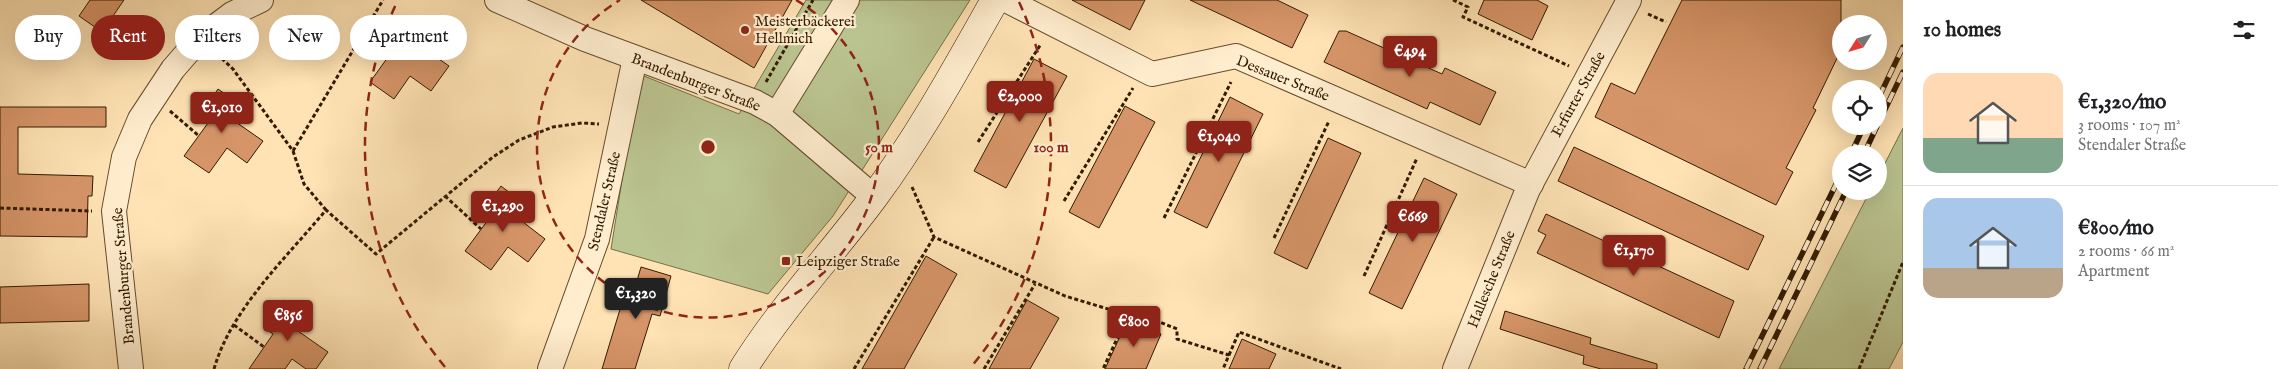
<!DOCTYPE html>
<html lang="en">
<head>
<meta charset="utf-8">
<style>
	:root { --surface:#fff; --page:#f6f6f6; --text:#202124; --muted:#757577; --line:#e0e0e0; --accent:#8f2418 }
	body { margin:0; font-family:"IM FELL English",serif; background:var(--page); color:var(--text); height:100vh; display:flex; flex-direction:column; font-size:19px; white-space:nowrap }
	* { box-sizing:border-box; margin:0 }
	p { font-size:16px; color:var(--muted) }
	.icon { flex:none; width:28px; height:28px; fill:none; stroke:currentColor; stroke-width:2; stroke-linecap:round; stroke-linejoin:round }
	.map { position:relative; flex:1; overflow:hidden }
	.sheet { display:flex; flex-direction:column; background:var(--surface); width:375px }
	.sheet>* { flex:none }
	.banner { position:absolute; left:15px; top:15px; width:475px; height:45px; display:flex; gap:10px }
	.needle { width:32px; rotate:233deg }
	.controls { position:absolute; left:1832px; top:15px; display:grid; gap:10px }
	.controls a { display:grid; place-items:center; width:55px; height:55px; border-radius:50%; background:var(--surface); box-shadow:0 5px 20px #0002; font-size:25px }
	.price { position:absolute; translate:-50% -42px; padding:0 11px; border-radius:5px; background:var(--accent); color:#fff; font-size:16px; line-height:32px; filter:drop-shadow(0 1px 2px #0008) }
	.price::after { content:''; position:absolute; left:50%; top:30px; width:15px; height:11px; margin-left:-8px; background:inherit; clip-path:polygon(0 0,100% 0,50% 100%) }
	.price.active { background:#222; color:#fff }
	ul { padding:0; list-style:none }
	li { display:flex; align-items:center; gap:15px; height:125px; padding:0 20px }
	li+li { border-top:1px solid var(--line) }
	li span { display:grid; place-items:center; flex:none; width:140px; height:100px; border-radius:15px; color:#555 }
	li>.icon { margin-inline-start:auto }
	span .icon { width:60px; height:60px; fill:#fffc; stroke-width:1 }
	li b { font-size:21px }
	h2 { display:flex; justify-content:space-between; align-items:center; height:60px; padding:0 20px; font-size:21px }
	.tag { padding:0 18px; border-radius:22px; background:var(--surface); box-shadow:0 5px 20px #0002; font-size:18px; line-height:45px }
	.tag.active { background:var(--accent); color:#fff }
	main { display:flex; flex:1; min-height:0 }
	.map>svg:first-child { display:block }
</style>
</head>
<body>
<main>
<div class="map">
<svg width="1903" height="369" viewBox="0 0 1903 369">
	<rect width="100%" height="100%" fill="#ffe3b4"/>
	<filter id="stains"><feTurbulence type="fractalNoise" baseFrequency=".004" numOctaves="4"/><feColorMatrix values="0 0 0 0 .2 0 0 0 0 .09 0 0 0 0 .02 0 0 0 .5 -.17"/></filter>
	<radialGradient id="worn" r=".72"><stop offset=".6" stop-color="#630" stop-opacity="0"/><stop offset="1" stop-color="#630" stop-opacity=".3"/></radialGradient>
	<g fill="#bbc591" stroke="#777048">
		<path d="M806,0h164l-137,216 -65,78 -157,-45 28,-175 100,40z"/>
		<path d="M1903,128v214l-14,27h-110l91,-178h9v-16z"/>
	</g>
	<g fill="#d69568" stroke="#331b00">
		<path d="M90,0h34l-22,32 -23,-16z"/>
		<path d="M641,0h151l-38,68z"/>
		<path d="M1072,0h73l-15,30z"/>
		<path d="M1190,0h87l31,15 -16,33z"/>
		<path d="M1484,0h53l11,6 -16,34 -54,-26z"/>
		<path d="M1682,0h159v50l-28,58 3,2 -30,58 7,4 -17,33 -181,-88 16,-34 24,11z"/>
		<path d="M405,16l23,17 -9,12 30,21 -18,25 -21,-15 -16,23 -24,-17 26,-36 -8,-6z"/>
		<path d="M1339,31h7l96,43 3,-6 51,24 -16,33 -50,-23 -3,7 -103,-47z"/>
		<path d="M1034,59l33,17 -61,112 -32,-17z"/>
		<path d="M218,89l24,17 -9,14 30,21 -16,22 -20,-15 -18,25 -25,-17 24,-33 -9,-6z"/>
		<path d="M1230,97l33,17 -56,114 -33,-16z"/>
		<path d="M1125,106l30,16 -56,106 -30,-16z"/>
		<path d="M0,107h106v20h-88v47l75,2 -1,20h-4l-1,41 -87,-1z"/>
		<path d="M1328,138l33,15 -54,116 -33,-16z"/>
		<path d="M1574,147l190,89 -16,34 -190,-89z"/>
		<path d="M1424,178l33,16 -55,115 -33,-16z"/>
		<path d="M501,186l18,14 -9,12 35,27 -17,23 -20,-15 -17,23 -26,-19 23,-31 -8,-6z"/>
		<path d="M1546,214l188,87 -15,37 -182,-85 9,-18 -8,-4z"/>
		<path d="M926,256l31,18 -53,95h-42z"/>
		<path d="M641,267l30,9 -11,40 -8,-2 -17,55h-33l19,-63 8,2z"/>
		<path d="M89,284v37l-89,2v-36z"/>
		<path d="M283,300l25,17 -10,14 30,21 -12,17h-10l-14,-10 -7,10h-36l24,-35 -9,-6z"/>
		<path d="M1027,300l32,18 -29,51h-41z"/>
		<path d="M1505,311l86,27 -1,6 67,20v5h-56l-18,-5 1,-8 -84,-27z"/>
		<path d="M1128,319l33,15 -15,35h-41z"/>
		<path d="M1242,339l34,15 -7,15h-40z"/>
	</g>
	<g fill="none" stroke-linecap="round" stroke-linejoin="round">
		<defs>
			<g id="minor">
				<path d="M497,0l88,39 170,63 22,12 97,83"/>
				<path d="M1006,0l146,74 84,-18 295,128"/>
				<path d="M777,114l70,-114"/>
				<path d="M131,369l-17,-158 10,-54 16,-38 33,-50 27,-31 32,-24 29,-14"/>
				<path d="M550,369l47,-130 38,-181"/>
				<path d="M1455,369l73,-180 101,-189"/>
			</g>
			<path id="secondary" d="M743,369c38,-61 88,-114 131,-172 46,-62 83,-130 121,-197"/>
		</defs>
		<use href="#minor" stroke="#664d2d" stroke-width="26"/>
		<use href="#secondary" stroke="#331b00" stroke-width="29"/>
		<g stroke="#331b00" stroke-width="3" stroke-dasharray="4 2.5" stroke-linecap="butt">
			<path d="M1453,0l15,7 -5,10 106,49"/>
			<path d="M1648,14l18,8"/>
			<path d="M140,35l19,14"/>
			<path d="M361,38l28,18"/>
			<path d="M217,54l16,15 60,82 11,33 22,26"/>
			<path d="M766,82l47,-82"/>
			<path d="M170,111l29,25"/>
			<path d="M978,142l63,-98"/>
			<path d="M293,151l90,-151"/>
			<path d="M912,187l22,50 131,59 63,19 -25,54"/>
			<path d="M445,196l36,33"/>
			<path d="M1064,201l69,-113"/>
			<path d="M0,208l92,3"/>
			<path d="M1164,218l67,-136"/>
			<path d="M1274,238l55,-117"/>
			<path d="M1364,276l53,-118"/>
			<path d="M1128,315l2,-5 47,19v10l52,16 -6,14"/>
			<path d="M234,325l30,22"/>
			<path d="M1229,355l10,-23 102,37"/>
			<path d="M214,369c17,-60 73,-112 112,-159l50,44 117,-97 26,-17 34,-13 29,-4 17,1"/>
			<path d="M854,369l80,-132"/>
			<path d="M984,369l51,-85"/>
			<path d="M1859,369l44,-107"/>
		</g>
		<use href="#minor" stroke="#ffedce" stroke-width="24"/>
		<use href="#secondary" stroke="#ffedce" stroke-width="28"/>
		<defs>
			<g id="rail">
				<path d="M1879,97l24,-50"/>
				<path d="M1879,122l24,-50"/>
				<path d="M1851,154l13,-28"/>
				<path d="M1864,154l13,-28"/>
				<path d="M1746,369l95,-195"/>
				<path d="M1760,369l86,-178"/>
			</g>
		</defs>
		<use href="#rail" stroke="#331b00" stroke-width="5.5"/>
		<use href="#rail" stroke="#ffedce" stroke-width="4" stroke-dasharray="11" stroke-linecap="butt"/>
	</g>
	<g fill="none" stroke="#8f2418" stroke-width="2.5" stroke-dasharray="9 6">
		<path d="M796 0A171 171 0 1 1 620 0"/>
		<path d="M445 367A343 343 0 0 1 397 2M1019 2A343 343 0 0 1 971 367"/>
	</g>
	<g fill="#8f2418" stroke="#ffedce" stroke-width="2">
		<circle cx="745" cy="30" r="5"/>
		<rect x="781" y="256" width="10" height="10" rx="2.5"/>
	</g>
	<g text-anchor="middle" stroke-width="4.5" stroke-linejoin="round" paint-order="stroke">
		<g font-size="15" fill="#331b00" stroke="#ffedce" text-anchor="start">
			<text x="755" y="26">Meisterbäckerei<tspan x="755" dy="17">Hellmich</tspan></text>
			<text x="796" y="266">Leipziger Straße</text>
		</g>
		<g font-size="15" fill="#331b00" stroke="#ffedce">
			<text transform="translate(1283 78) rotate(22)" y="5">Dessauer Straße</text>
			<text transform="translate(696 82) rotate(21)" y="5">Brandenburger Straße</text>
			<text transform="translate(1578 94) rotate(-61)" y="5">Erfurter Straße</text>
			<text transform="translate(604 201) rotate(-77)" y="5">Stendaler Straße</text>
			<text transform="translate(123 276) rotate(-95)" y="5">Brandenburger Straße</text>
			<text transform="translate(1491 279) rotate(-68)" y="5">Hallesche Straße</text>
		</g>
	</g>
	<circle cx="708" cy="147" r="8" fill="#8f2418" stroke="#ffedce" stroke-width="2.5"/>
	<g font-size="15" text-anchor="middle" font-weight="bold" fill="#8f2418" stroke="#ffedce" stroke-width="4.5" stroke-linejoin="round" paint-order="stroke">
		<text x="879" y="152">50 m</text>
		<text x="1051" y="152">100 m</text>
	</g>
	<rect width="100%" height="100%" filter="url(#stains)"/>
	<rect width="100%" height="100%" fill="url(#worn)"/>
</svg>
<div class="controls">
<a><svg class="needle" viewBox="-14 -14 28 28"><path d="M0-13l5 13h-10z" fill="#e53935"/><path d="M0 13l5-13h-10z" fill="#757577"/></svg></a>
<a><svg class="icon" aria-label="locate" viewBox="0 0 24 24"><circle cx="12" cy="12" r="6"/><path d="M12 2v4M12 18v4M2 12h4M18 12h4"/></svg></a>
<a><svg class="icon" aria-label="layers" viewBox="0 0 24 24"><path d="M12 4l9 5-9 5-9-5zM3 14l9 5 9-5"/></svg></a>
</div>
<b class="price" style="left:1410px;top:78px">€494</b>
<b class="price" style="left:1020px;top:123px">€2,000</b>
<b class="price" style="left:222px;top:134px">€1,010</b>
<b class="price" style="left:1219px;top:163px">€1,040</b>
<b class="price" style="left:503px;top:233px">€1,290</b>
<b class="price" style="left:1413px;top:243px">€669</b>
<b class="price" style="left:1634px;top:277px">€1,170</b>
<b class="price active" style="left:636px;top:320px">€1,320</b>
<b class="price" style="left:288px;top:342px">€856</b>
<b class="price" style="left:1134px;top:348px">€800</b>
<div class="banner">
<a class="tag">Buy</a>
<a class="tag active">Rent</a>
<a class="tag">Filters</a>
<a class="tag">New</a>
<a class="tag">Apartment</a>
</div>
</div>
<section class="sheet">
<h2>10 homes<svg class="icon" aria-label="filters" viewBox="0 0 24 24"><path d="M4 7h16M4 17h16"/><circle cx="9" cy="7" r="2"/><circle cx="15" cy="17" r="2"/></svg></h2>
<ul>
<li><span style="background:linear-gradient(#ffd9b3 65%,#7fa58c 0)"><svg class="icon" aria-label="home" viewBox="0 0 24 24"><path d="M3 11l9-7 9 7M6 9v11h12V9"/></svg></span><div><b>€1,320/mo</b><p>3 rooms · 107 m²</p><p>Stendaler Straße</p></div></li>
<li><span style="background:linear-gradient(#a9c7e8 70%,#b9a48a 0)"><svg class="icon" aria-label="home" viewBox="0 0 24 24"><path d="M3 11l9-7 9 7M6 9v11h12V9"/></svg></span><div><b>€800/mo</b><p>2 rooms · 66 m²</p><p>Apartment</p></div></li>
</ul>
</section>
</main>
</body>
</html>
